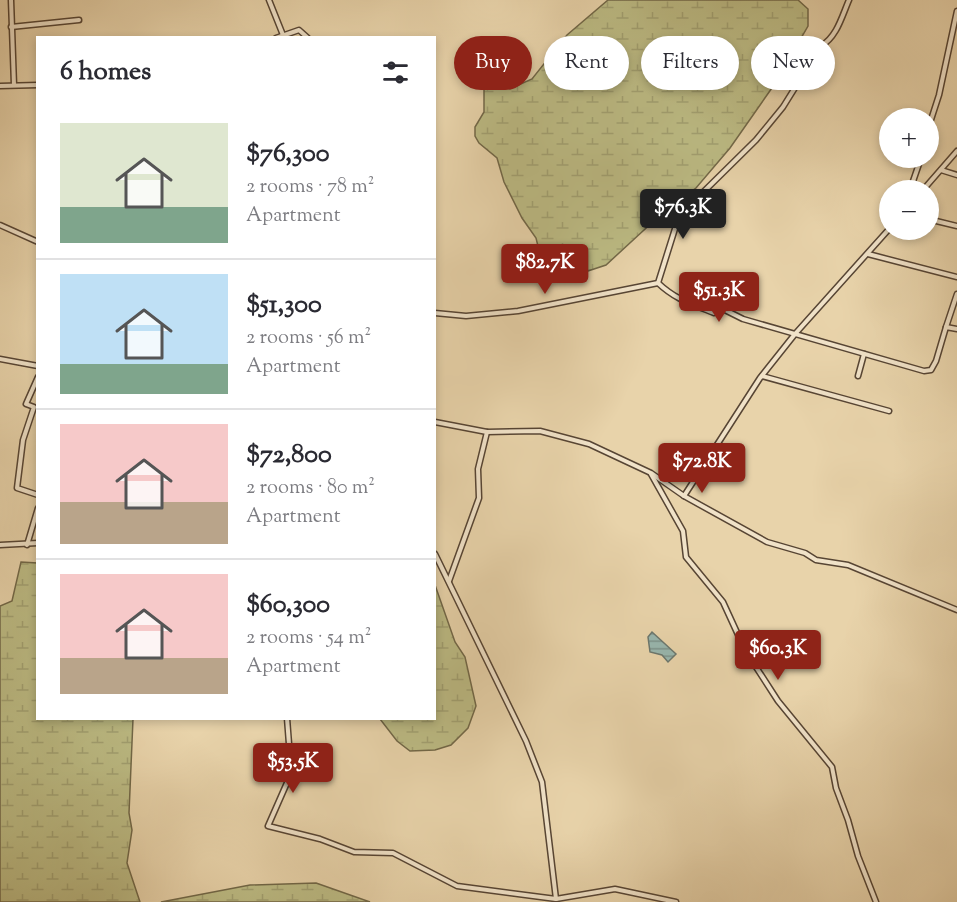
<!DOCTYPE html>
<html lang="en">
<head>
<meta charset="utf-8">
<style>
	:root { --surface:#fff; --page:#f7f7f7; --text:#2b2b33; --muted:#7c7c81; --line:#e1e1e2; --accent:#8f2418 }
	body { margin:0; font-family:"Sorts Mill Goudy",serif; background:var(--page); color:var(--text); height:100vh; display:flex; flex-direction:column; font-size:22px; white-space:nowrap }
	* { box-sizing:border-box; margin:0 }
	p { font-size:20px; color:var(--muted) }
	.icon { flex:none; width:33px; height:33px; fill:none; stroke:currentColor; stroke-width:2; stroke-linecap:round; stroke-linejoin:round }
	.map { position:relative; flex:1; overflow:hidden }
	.details { position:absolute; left:36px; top:36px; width:400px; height:684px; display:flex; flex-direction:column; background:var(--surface); border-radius:0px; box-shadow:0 3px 9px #0003 }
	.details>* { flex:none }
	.banner { position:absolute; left:454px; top:36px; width:412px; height:54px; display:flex; gap:12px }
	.tools { position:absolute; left:879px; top:108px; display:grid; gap:12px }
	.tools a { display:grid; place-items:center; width:60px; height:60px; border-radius:50%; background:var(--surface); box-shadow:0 3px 9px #0003; font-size:30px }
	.price { position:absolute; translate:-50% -51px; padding:0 14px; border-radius:6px; background:var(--accent); color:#fff; font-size:20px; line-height:39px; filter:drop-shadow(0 2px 3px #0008) }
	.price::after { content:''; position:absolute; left:50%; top:36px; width:18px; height:14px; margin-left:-9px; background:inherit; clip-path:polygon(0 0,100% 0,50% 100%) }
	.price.selected { background:#222; color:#fff }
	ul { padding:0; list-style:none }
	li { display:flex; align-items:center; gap:18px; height:150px; padding:0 24px }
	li+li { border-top:2px solid var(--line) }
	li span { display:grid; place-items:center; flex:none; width:168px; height:120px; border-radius:0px; color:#555 }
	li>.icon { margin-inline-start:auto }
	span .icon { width:72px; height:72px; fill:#fffc; stroke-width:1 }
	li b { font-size:26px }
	h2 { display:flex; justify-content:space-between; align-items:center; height:72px; padding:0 24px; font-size:26px }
	.tag { padding:0 21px; border-radius:27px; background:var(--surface); box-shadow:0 3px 9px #0003; font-size:21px; line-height:54px }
	.tag.selected { background:var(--accent); color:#fff }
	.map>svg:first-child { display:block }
</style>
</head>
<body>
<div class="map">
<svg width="957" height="902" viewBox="0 0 957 902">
	<defs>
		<pattern id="wetland-marsh" width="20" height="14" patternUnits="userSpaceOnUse" patternTransform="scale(1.5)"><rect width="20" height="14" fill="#bcbb84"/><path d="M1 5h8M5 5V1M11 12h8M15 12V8" fill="none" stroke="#a2a071"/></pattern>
		<pattern id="water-rules" width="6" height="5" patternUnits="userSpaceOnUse" patternTransform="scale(1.5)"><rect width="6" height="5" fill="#98b7af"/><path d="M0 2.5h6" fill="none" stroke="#7c948d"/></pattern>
	</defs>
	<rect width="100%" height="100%" fill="#e8d3aa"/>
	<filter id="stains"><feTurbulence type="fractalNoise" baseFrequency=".00333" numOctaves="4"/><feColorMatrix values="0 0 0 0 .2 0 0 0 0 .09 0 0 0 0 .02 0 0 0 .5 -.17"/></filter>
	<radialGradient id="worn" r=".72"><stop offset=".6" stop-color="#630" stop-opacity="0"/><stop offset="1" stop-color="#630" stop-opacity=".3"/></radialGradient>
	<g fill="url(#wetland-marsh)" stroke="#726848" stroke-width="1.5">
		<path d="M608,0h190l10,9v17l-34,59 -44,63 -34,40 -27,19 -63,58 -24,8 -16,-1 -26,-18 -4,-16 -14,-20 -18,-36 -7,-24 -18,-15 -4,-7v-9l9,-15v-41l5,-5 9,14 12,9 22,-10 35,-44z"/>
		<path d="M21,562l16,1 1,155 95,1 -4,94 3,17 -5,33 13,39h-140v-296l12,-5z"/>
		<path d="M435,585l20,57 10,15 11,49 -8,22 -17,17 -16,5 -25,1 -13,-10 -17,-22 55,-1z"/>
		<path d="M316,883l54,19h-209l89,-17z"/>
	</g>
	<path fill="url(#water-rules)" stroke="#6b776e" stroke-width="1.5" d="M652,632l24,22 -8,8 -6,-7 -12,-3 -2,-15z"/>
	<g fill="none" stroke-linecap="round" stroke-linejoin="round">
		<defs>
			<g id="street">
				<path d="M11,0l3,85"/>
				<path d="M269,0l14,35"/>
				<path d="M11,27l68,-7"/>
				<path d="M276,38l23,-8 9,8"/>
				<path d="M0,86l38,-1"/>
				<path d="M928,129l11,-34 18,-84"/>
				<path d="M941,170l16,5"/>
				<path d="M910,190l11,-32"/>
				<path d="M923,190l34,-39"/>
				<path d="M928,219l29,7"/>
				<path d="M0,225l38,17"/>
				<path d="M868,254l89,23"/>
				<path d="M658,283c18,17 34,21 56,30l7,-5 22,11 181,52 7,-1 5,-9 10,-34 11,2"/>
				<path d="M435,313l31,3 52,-5 140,-28 21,-67 77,-76 27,-33 38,-61c16,-9 21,-30 28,-46"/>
				<path d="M946,327l11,-33"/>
				<path d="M0,359l38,7"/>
				<path d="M762,376l127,35"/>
				<path d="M858,376l6,-22"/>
				<path d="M38,377l-12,27 8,3 -11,33 -6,48 21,7"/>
				<path d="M435,422l52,10 53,-1 49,13 62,29 33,23 83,46 38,11 11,7 32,5 109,45"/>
				<path d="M651,474l32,57 3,26 37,45 22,48 33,51 54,66 4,21 12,32 10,36 18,46"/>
				<path d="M684,496l76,-118 35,-44 95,-106"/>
				<path d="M0,545l38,-2"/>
				<path d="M27,545l11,-37"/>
				<path d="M435,554l91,187 16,41 14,117"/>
				<path d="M449,581l30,-83 -1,-29 9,-37"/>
				<path d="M287,718l2,26 6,11 -5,21 -22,50 52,13 34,13 39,1 64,33 99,13 59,-10 61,13"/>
			</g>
		</defs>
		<use href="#street" stroke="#574534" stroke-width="7"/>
		<use href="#street" stroke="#f0e2c8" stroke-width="4"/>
	</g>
	<rect width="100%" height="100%" filter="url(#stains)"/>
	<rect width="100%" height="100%" fill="url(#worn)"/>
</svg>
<div class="tools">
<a>+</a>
<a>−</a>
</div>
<b class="price selected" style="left:683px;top:240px">$76.3K</b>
<b class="price" style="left:545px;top:295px">$82.7K</b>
<b class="price" style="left:719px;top:323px">$51.3K</b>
<b class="price" style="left:702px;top:494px">$72.8K</b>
<b class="price" style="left:778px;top:681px">$60.3K</b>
<b class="price" style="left:293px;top:794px">$53.5K</b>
<div class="banner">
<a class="tag selected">Buy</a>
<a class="tag">Rent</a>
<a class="tag">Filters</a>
<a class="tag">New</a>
</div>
<section class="details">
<h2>6 homes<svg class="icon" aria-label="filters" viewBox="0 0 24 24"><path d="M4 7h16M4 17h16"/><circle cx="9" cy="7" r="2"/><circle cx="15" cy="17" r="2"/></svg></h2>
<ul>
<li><span style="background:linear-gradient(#dfe7d0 70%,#7fa58c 0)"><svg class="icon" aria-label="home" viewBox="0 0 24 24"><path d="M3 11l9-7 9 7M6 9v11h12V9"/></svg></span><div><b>$76,300</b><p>2 rooms · 78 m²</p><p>Apartment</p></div></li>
<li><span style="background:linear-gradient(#bfe0f5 75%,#7fa58c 0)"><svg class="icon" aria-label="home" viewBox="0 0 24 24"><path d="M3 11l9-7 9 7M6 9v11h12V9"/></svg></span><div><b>$51,300</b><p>2 rooms · 56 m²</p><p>Apartment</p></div></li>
<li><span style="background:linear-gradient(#f6c9c9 65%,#b9a48a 0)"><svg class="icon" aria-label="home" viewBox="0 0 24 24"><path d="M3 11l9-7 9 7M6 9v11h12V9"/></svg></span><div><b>$72,800</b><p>2 rooms · 80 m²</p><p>Apartment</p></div></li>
<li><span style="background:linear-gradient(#f6c9c9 70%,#b9a48a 0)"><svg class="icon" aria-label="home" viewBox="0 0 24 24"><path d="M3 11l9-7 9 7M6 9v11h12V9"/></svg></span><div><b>$60,300</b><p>2 rooms · 54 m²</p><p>Apartment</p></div></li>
</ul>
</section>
</div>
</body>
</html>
